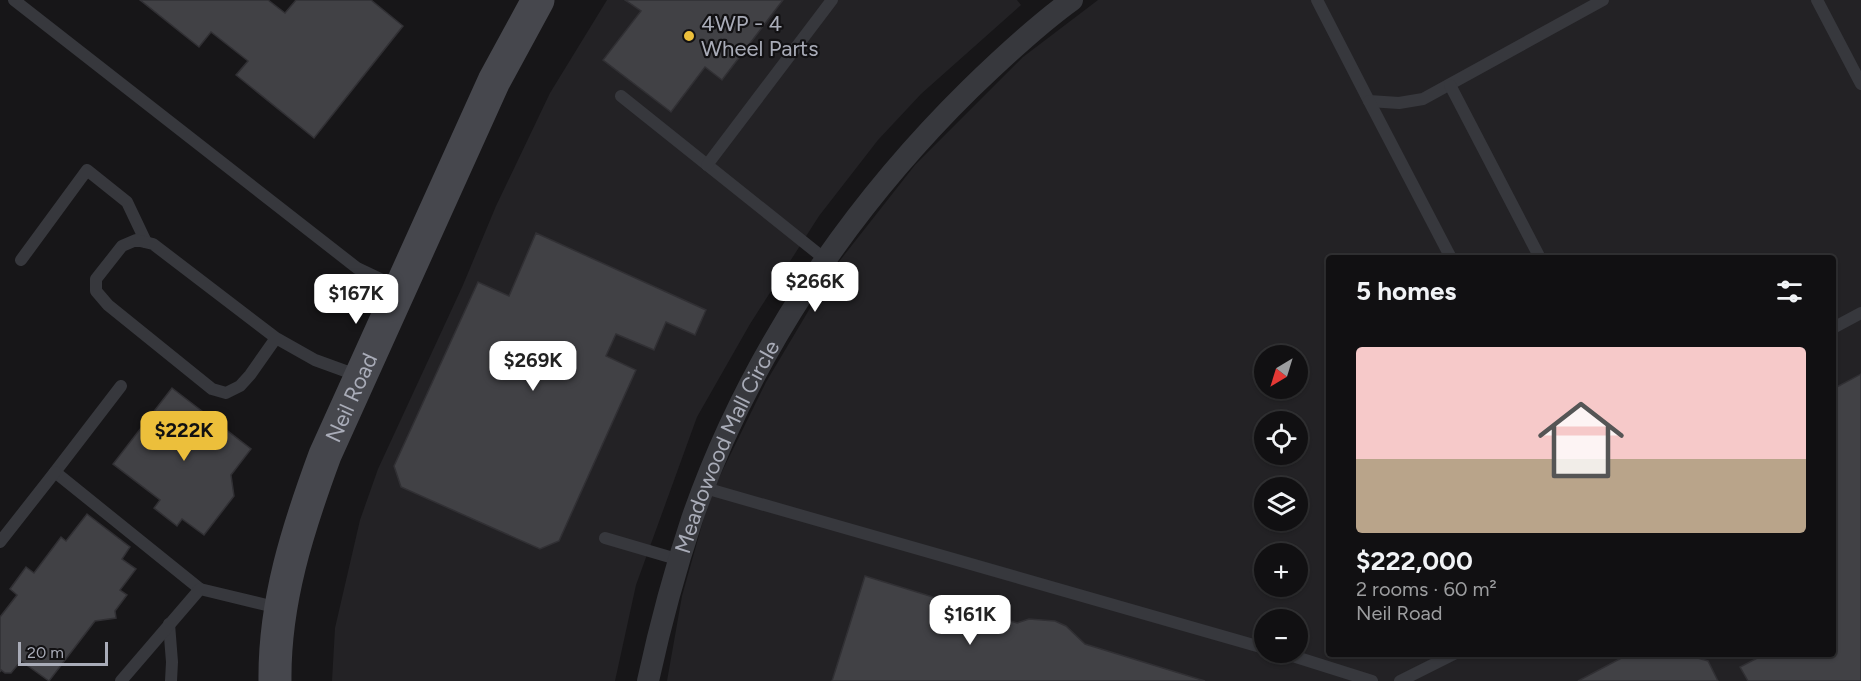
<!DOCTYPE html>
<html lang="en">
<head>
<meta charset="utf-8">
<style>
	:root { --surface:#111012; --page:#1e1e20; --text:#f1f3f6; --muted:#9c9d9f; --line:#303032; --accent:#ecbf3b }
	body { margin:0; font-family:Figtree,sans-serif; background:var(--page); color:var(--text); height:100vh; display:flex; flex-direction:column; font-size:22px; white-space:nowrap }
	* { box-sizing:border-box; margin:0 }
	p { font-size:20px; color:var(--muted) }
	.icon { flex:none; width:33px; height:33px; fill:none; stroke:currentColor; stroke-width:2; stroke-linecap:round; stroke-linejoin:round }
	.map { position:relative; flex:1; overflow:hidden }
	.details { position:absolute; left:1326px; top:255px; width:510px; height:402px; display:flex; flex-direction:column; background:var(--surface); border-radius:6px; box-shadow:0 2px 4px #0004,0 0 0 2px var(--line) }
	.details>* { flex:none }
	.needle { width:39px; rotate:218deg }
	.fabs { position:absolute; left:1254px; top:345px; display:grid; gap:12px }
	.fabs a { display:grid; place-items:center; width:54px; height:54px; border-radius:50%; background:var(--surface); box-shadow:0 2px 4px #0004,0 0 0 2px var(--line); font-size:30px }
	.scale { position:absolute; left:18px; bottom:15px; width:90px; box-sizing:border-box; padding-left:6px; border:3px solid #a9acb8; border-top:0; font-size:16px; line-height:21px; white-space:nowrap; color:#a9acb8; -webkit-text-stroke:4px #121113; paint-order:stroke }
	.price { position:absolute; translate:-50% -51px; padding:0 14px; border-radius:12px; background:#fff; color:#222; font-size:20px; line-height:39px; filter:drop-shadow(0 2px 3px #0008) }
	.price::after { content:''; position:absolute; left:50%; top:36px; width:18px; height:14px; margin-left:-9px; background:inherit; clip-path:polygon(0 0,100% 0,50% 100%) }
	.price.on { background:var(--accent); color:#111 }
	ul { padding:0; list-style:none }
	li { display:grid; align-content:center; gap:12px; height:318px; padding:0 30px }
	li+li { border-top:2px solid var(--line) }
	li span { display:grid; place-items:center; height:186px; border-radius:6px; color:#555 }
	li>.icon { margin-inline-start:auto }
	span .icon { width:108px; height:108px; fill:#fffc; stroke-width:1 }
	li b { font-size:26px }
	h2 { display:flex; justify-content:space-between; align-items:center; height:72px; padding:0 30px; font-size:26px }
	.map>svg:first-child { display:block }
</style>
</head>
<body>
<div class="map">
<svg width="1861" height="681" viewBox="0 0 1861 681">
	<rect width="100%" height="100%" fill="#171618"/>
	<g fill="#232225" fill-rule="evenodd">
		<path d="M607,0h410l4,5 -100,89 -43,46 -59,76 -69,108 -53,93 -61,168 -21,96h-283l3,-53 25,-108 18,-51 85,-184 33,-79 54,-113z"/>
		<path d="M1098,0h763v681h-1194l15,-85 28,-100 56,-114 68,-114 81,-103 108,-108zM1329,258h504v396h-504zM1264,356h34v32h-34zM1264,422h34v32h-34zM1264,488h34v32h-34zM1264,554h34v32h-34zM1264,620h34v32h-34z"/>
	</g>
	<g fill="#414145" stroke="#313034" stroke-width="1.5">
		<path d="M140,0h128l17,13 11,-13h75l32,26 -89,112 -78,-63 12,-14 -37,-29 -12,15z"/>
		<path d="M625,0h158l-61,80 -17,-13 -34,45 -68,-52 38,-49z"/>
		<path d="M536,233l170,77 -11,25 -29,-13 -12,28 -38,-16 -10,22 30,14 -77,171 -19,8 -139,-62 -7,-21 84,-184 31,14z"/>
		<path d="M1861,374v307h-113l-8,-14 25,-13h68v-265z"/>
		<path d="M172,388l79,61 -20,26 3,21 -30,39 -22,-16 -5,7 -23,-18 6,-8 -47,-36z"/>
		<path d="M87,514l43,33 -8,12 14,10 -16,21 7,5 -12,16 1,7 -21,3 -46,60 -28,-20 -10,12h-6l-4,-3 -1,2v-55l17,-22 -7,-6 16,-22 8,6 27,-36 5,4z"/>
		<path d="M865,576l152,47 12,-4 26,2 11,5 19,18 120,37h-373z"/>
		<path d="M1629,654h55l24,7 10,20h-140z"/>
	</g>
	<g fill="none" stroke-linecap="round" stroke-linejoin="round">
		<g stroke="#37383d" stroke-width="12">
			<path d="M14,0l343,268 42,20"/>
			<path d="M1317,0l52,101 30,2 24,-4 180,-99"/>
			<path d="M1817,0l44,84"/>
			<path d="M1450,85l90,173"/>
			<path d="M621,96l205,164"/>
			<path d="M1369,101l82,157"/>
			<path d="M707,165l125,-165"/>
			<path d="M21,260l66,-90 40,32 19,40"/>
			<path d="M1833,328l28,-15"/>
			<path d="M276,338l-26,37 -10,11 -14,7 -14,-4 -104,-84 -12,-14v-12l26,-33 14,-6 17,4 123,94 39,22 44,16"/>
			<path d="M121,386l-66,86 145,117"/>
			<path d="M705,488l559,160"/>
			<path d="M605,538l75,22"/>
			<path d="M0,542l55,-70"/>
			<path d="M169,624l3,38 -1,19"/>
			<path d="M1280,652l92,29"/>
			<path d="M121,681l79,-92 79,19"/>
			<path d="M1400,681l54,-27"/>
		</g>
		<path stroke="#37383d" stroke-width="22" id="s1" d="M648,681c12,-55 26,-108 44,-162 56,-162 156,-310 278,-430 32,-31 66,-63 102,-89"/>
		<path stroke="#46474d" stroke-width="33" id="s2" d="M275,681c-1,-79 23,-153 50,-226l169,-374 44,-81"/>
	</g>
	<circle fill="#ecbf3b" stroke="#121113" stroke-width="2" cx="689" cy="36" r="6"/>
	<g text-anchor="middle" stroke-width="4.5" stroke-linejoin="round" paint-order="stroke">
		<g font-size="22" fill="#a9acb8" stroke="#121113" text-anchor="start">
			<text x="701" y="31">4WP - 4<tspan x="701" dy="25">Wheel Parts</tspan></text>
		</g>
		<g font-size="22" fill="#a9acb8" stroke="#121113">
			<text dy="8" stroke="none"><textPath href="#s2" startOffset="296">Neil Road</textPath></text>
			<text dy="8" stroke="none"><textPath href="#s1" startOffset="248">Meadowood Mall Circle</textPath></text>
		</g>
	</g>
</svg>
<div class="fabs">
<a><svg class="needle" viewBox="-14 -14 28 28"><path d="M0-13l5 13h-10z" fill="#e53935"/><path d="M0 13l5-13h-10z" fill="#9c9d9f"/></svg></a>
<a><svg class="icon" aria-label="locate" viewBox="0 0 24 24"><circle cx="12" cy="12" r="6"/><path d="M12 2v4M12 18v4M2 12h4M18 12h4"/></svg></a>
<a><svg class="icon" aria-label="layers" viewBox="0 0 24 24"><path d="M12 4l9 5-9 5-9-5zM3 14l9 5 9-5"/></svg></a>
<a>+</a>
<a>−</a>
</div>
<div class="scale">20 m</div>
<b class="price" style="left:815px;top:313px">$266K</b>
<b class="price" style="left:356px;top:325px">$167K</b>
<b class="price" style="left:533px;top:392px">$269K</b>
<b class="price on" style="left:184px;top:462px">$222K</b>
<b class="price" style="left:970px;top:646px">$161K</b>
<section class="details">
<h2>5 homes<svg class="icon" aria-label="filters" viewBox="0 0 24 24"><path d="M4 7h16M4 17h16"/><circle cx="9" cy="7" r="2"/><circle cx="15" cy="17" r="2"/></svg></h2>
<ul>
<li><span style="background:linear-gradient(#f6c9c9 60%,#b9a48a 0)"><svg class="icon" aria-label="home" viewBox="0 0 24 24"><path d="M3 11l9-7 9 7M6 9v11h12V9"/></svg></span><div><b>$222,000</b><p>2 rooms · 60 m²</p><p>Neil Road</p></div></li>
</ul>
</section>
</div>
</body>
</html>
